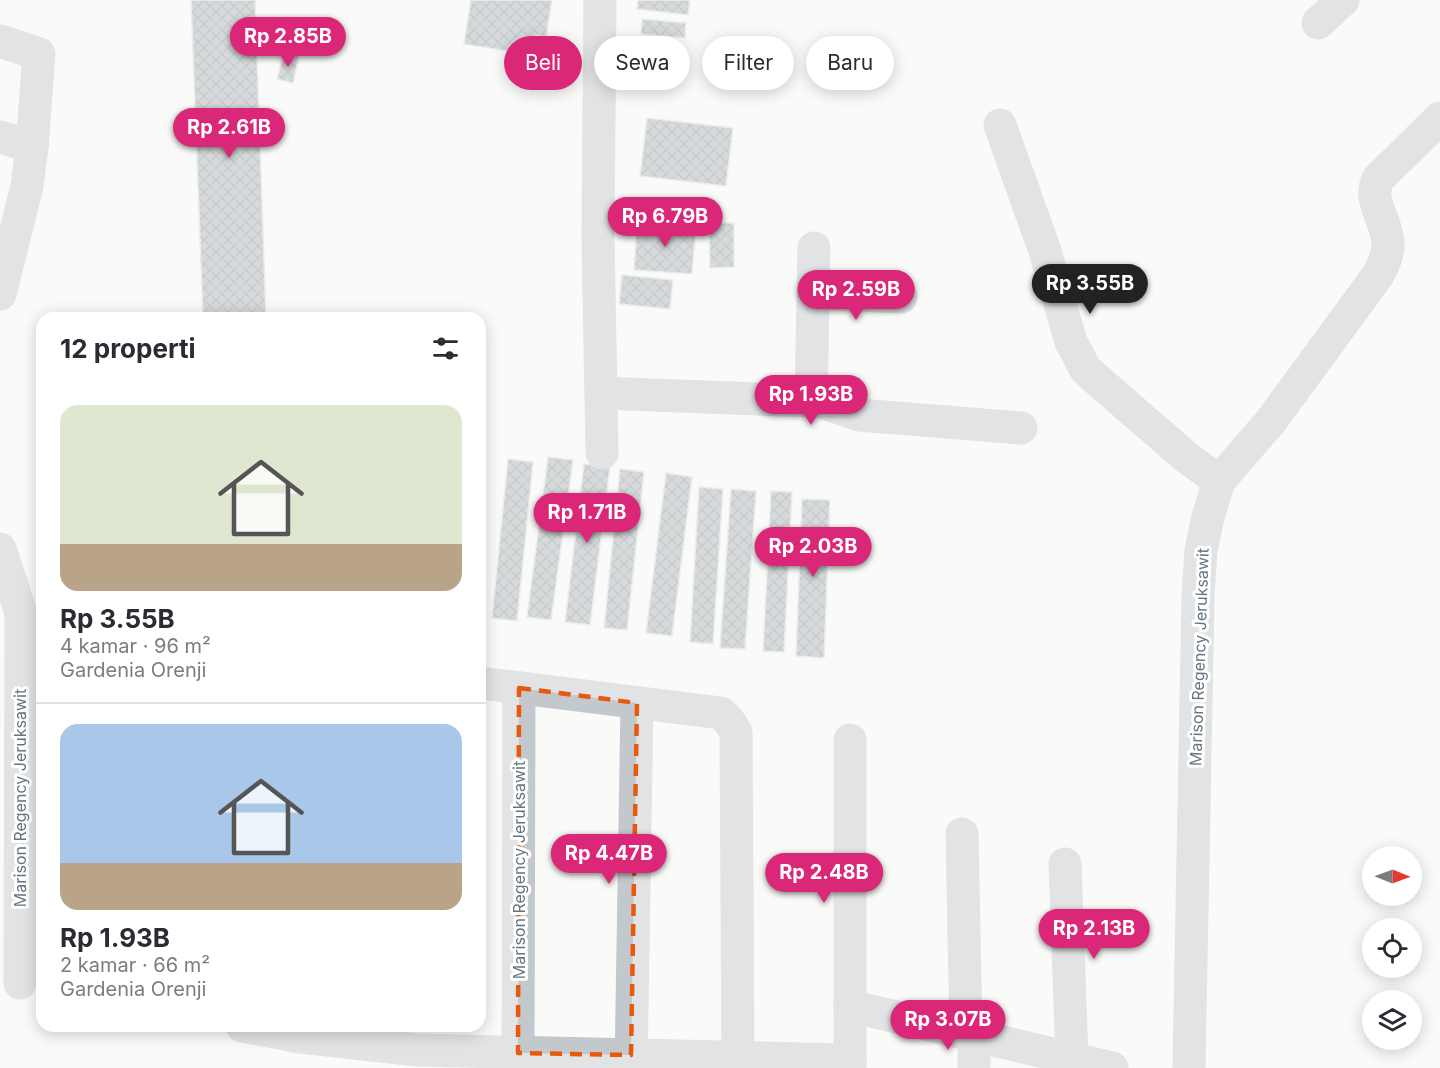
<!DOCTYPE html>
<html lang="id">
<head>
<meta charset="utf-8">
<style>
	:root { --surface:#fff; --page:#f7f7f7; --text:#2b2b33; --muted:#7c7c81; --line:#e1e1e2; --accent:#db2777 }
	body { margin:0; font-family:Inter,sans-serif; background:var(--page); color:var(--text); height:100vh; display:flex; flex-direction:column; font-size:22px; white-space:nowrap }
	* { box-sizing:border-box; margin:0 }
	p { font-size:20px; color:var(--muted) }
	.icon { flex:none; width:33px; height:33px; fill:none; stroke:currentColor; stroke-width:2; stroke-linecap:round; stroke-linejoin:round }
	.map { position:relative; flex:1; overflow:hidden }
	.details { position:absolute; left:36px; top:312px; width:450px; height:720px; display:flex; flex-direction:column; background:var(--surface); border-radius:18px; box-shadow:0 3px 15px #0003 }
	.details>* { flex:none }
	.banner { position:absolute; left:504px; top:36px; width:570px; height:54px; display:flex; gap:12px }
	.needle { width:39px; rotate:91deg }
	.fabs { position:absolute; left:1362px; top:846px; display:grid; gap:12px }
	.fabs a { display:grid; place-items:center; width:60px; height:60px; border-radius:50%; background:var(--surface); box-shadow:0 3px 15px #0003; font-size:30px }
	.price { position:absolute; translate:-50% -51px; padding:0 14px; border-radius:21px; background:var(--accent); color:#fff; font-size:20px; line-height:39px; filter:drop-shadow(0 2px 3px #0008) }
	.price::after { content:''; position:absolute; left:50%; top:36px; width:18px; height:14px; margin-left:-9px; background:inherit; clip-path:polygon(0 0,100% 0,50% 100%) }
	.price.active { background:#222; color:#fff }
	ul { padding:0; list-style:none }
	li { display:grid; align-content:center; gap:12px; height:318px; padding:0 24px }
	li+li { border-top:2px solid var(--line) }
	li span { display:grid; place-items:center; height:186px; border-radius:18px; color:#555 }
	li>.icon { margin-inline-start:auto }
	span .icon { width:108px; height:108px; fill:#fffc; stroke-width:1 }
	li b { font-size:26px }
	h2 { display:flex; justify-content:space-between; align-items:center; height:72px; padding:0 24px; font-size:26px }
	.chip { padding:0 21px; border-radius:27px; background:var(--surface); box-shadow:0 3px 15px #0003; font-size:21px; line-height:54px }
	.chip.active { background:var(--accent); color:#fff }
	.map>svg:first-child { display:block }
</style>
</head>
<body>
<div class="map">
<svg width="1440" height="1068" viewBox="0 0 1440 1068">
	<defs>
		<pattern id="building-cross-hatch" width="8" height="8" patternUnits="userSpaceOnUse" patternTransform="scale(1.5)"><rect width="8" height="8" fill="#aab3b9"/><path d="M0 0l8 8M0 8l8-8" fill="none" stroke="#8e969c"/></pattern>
	</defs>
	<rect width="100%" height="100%" fill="#fafaf8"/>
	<g fill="url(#building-cross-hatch)" stroke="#dcdcda" stroke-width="1.5">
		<path d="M191,0h64l11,318h-63z"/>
		<path d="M471,0h81l-6,37 -10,-2 -4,20 -68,-11z"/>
		<path d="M638,0h52l-2,15 -51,-6z"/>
		<path d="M642,19l44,4 -1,15 -44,-4z"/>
		<path d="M284,53l15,3 -6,27 -16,-4z"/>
		<path d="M647,118l86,10 -7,58 -86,-10z"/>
		<path d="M637,223l59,4 -4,47 -58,-4z"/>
		<path d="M709,223h25v44l-24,1z"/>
		<path d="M622,275l51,5 -3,29 -51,-5z"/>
		<path d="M548,457l25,3 -22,160 -24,-3z"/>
		<path d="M508,459l25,3 -16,159 -25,-3z"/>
		<path d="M584,464l26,3 -20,158 -25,-3z"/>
		<path d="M620,469l24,3 -17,158 -23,-2z"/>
		<path d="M666,473l26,4 -20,159 -26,-3z"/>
		<path d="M699,487l24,2 -10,155 -23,-2z"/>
		<path d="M731,489l25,2 -11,158 -25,-1z"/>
		<path d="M771,491l21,1 -8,160 -21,-1z"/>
		<path d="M802,499l28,1 -6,158 -28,-2z"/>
	</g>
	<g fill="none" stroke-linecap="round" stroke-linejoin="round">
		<g stroke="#c3c8cc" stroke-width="33">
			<path d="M600,0l-2,237 4,216"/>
			<path d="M1318,23l25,-23"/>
			<path d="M0,41l39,13 -7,93 -5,39 -27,108"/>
			<path d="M1000,125l45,126 26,91 15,28 100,87 33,24"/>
			<path d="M0,137l32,10"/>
			<path d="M813,293l88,4"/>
			<path d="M601,393l210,8 10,1 38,13 162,13"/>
			<path d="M811,401l3,-153"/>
			<path d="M0,549l21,64 -1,370"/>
			<path d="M480,683l241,30 8,8 7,11 2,336"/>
			<path d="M850,740v328"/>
			<path d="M962,834l4,199"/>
			<path d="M1065,864l7,194"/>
			<path d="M850,1006l262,62"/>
			<path d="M242,1026l58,11 118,13 432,10"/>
			<path d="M518,1068l1,-380"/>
			<path d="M631,1068l6,-365"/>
			<path d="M974,1068v-33"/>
			<path d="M1189,1068l9,-472 3,-46 7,-33 11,-36 52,-60 107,-146c5,-10 10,-19 10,-31 0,-23 -21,-42 -10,-65l62,-61"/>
		</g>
	</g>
	<path d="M0 0H1440V1068H0ZM519,688l118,15 -6,352 -113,-2z" fill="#fafaf8" fill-opacity=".55" fill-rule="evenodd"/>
	<path fill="none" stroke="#e8590c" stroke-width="4.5" stroke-dasharray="12 8" stroke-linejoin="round" d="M519,688l118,15 -6,352 -113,-2z"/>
	<g text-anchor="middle" stroke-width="6" stroke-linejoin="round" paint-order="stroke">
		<g font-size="16" fill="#657683" stroke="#fff">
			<text transform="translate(1199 657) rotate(-88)" y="6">Marison Regency Jeruksawit</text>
			<text transform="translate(20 798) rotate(-90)" y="6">Marison Regency Jeruksawit</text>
			<text transform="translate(519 870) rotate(-90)" y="6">Marison Regency Jeruksawit</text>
		</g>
	</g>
</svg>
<div class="fabs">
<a><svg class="needle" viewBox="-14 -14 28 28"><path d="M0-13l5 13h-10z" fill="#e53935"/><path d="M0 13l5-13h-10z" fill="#7c7c81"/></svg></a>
<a><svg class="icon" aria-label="locate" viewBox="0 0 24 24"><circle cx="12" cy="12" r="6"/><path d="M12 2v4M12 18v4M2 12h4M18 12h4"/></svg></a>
<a><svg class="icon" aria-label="layers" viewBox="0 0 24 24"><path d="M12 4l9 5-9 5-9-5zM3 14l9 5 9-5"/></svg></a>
</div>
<b class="price" style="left:288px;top:68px">Rp 2.85B</b>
<b class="price" style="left:229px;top:159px">Rp 2.61B</b>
<b class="price" style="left:665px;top:248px">Rp 6.79B</b>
<b class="price active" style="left:1090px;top:315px">Rp 3.55B</b>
<b class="price" style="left:856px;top:321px">Rp 2.59B</b>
<b class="price" style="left:811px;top:426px">Rp 1.93B</b>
<b class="price" style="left:587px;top:544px">Rp 1.71B</b>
<b class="price" style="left:813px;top:578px">Rp 2.03B</b>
<b class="price" style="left:609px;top:885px">Rp 4.47B</b>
<b class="price" style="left:824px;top:904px">Rp 2.48B</b>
<b class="price" style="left:1094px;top:960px">Rp 2.13B</b>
<b class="price" style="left:948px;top:1051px">Rp 3.07B</b>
<div class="banner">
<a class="chip active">Beli</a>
<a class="chip">Sewa</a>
<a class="chip">Filter</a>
<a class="chip">Baru</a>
</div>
<section class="details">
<h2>12 properti<svg class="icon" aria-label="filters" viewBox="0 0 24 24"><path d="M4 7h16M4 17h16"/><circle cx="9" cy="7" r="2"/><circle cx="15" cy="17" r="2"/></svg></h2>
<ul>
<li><span style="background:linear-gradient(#dfe7d0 75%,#b9a48a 0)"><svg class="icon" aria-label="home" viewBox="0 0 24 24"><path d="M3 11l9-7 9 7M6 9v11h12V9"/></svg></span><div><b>Rp 3.55B</b><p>4 kamar · 96 m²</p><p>Gardenia Orenji</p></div></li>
<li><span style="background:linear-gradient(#a9c7e8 75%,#b9a48a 0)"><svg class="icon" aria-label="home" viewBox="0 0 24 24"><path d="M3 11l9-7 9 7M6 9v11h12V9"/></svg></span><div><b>Rp 1.93B</b><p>2 kamar · 66 m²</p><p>Gardenia Orenji</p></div></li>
</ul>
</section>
</div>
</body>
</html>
